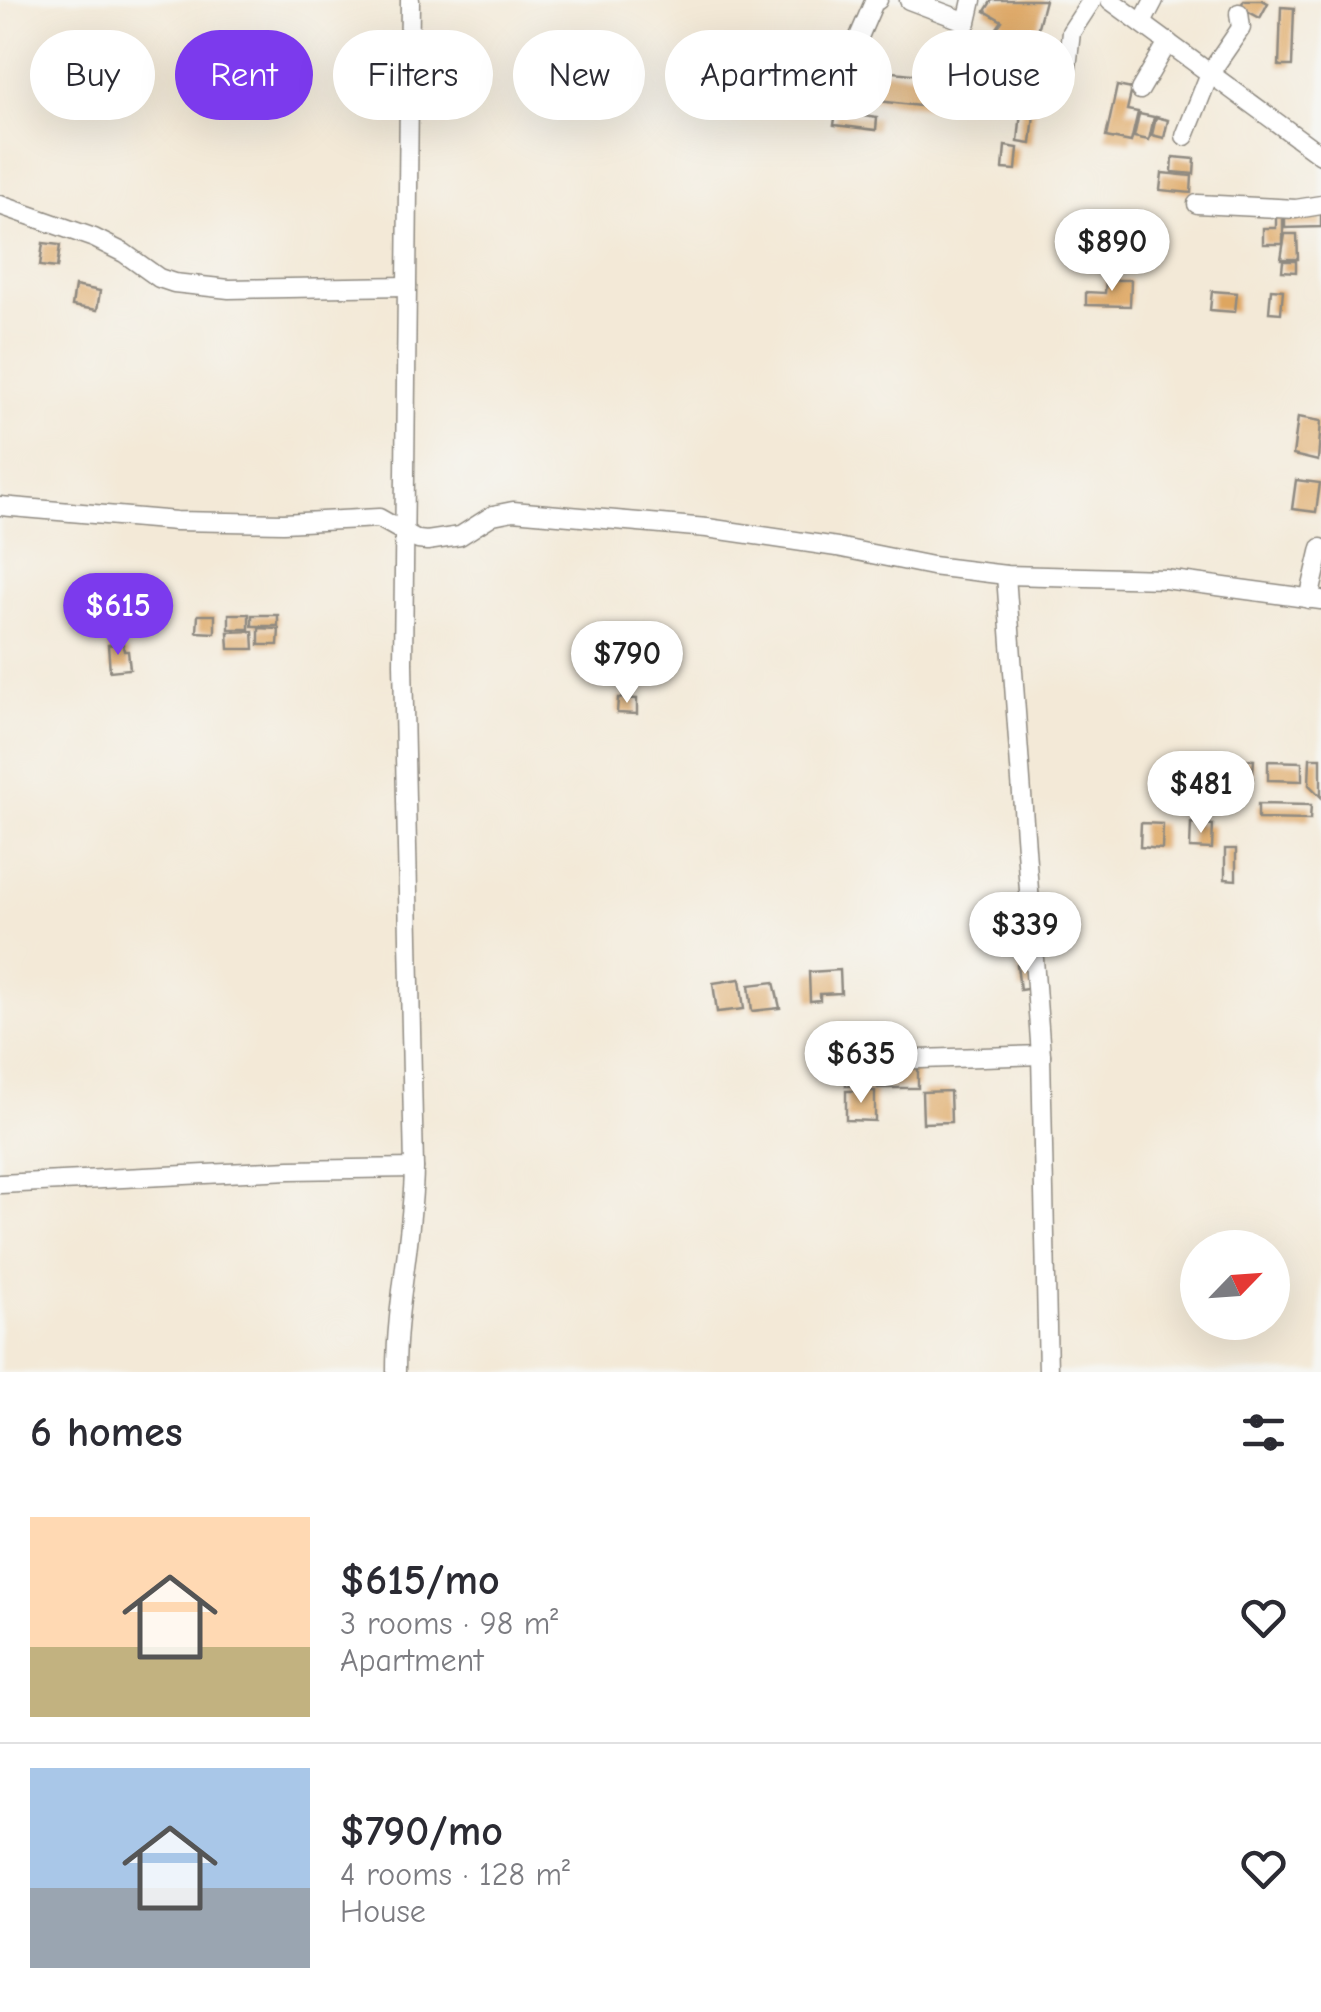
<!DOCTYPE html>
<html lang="en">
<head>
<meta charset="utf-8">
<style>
	:root { --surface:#fff; --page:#f7f7f7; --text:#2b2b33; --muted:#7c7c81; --line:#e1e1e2; --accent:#7c3aed }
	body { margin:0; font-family:"Comic Neue",sans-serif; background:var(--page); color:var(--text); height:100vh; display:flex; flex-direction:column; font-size:38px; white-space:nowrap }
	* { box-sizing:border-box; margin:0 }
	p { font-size:32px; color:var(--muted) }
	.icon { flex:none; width:55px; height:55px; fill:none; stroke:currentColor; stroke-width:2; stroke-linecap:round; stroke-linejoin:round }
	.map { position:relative; height:1372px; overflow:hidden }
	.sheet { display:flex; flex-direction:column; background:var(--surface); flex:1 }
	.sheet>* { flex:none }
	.banner { position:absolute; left:30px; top:30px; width:1262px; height:90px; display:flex; gap:20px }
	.needle { width:65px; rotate:65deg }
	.controls { position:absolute; left:1180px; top:1230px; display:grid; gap:20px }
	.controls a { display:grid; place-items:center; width:110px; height:110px; border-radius:50%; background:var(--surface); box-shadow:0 10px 40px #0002; font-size:50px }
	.price { position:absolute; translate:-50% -85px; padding:0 22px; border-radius:35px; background:#fff; color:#222; font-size:32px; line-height:65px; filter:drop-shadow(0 2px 5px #0008) }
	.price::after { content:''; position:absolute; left:50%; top:60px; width:30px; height:22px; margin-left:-15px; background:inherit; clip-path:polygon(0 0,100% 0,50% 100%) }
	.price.current { background:var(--accent); color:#fff }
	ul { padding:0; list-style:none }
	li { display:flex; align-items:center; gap:30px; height:250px; padding:0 30px }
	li+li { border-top:2px solid var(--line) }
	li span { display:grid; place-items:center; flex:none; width:280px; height:200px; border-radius:0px; color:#555 }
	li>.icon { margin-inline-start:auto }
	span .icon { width:120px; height:120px; fill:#fffc; stroke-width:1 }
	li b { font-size:42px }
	h2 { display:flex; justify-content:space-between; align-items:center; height:120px; padding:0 30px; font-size:42px }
	.tag { padding:0 35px; border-radius:45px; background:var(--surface); box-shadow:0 10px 40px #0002; font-size:35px; line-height:90px }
	.tag.current { background:var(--accent); color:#fff }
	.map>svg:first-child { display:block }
</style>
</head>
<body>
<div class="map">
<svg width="1321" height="1372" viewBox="0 0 1321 1372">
	<rect width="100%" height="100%" fill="#f6f6f2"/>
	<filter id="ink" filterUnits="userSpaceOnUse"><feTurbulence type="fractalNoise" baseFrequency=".01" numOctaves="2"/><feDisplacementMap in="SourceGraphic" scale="20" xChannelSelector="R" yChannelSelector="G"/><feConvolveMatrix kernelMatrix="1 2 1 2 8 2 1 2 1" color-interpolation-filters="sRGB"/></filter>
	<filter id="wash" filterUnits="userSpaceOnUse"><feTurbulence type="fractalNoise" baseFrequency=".0048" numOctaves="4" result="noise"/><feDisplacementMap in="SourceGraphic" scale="40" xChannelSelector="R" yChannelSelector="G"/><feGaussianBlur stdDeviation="2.25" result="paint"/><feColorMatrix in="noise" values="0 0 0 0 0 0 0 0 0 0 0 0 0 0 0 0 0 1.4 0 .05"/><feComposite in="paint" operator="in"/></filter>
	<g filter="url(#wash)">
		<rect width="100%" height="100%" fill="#f3e9d7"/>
		<g id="blocks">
			<g fill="#dea661">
				<path d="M992,0h53l-9,34 9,6 -12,19 -24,-15 -4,6 -4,-4 5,-8 -11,-7 7,-10 -17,-10z"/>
				<path d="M1244,0h18l6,3 -8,15 -20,-11z"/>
				<path d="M1281,7l13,1 -2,58h-13z"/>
				<path d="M1050,51l11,2 -1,12 -12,-2z"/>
				<path d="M1026,60l13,2 -8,82 -13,-2z"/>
				<path d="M848,67l101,11 -4,31 -100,-12z"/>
				<path d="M1117,86l15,3 -5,21 11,2 -7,30 -25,-5z"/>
				<path d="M836,112l41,6 -1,12 -42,-5z"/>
				<path d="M1139,114l15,3 -5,23 -15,-3z"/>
				<path d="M1156,117l12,3 -4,18 -12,-3z"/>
				<path d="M1005,146l13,2 -2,22 -13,-1z"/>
				<path d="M1173,157l22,2 -1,15 -22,-2z"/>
				<path d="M1162,173l30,3 -1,17 -31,-3z"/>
				<path d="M1321,213v14l-36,1v-14z"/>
				<path d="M1276,215h7v29h-20v-16h13z"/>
				<path d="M1285,234h12l1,25h-17z"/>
				<path d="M43,243l17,2 -3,23 -17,-2z"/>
				<path d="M1283,261h13v11l-14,-1z"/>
				<path d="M1106,280h25l-1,26 -44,-1v-13l19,1z"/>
				<path d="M75,286l25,5 -3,19 -25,-4z"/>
				<path d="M1271,289l12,1 -2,23 -12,-1z"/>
				<path d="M1212,291l25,2 -2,19 -25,-2z"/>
				<path d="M1298,417l23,4 -3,40 -25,-6z"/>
				<path d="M1296,480l24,3 -4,29 -24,-3z"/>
				<rect x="229" y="614" width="20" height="15"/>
				<path d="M198,615h17v18l-18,-1z"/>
				<rect x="252" y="615" width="26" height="11"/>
				<path d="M259,628l20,1 -1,16h-19z"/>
				<path d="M253,631l1,18h-25l-1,-17z"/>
				<path d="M123,644l1,7h4l2,18 -20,2 -2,-26z"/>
				<path d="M618,698l19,1v15l-20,-1z"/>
				<path d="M1222,758l32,2 -2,24 -22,-1v-14l-8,-1z"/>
				<path d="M1310,758h11v39l-12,-12z"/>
				<path d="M1268,761l34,1v19l-34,-1z"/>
				<path d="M1258,804l53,1 -1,15 -52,-1z"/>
				<path d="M1141,823l22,1 -1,25 -22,-2z"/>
				<path d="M1191,823l22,2 -1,24 -22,-1z"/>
				<path d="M1225,849h11v31l-11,-1z"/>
				<path d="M1031,964l2,24 -13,2 -3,-25z"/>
				<path d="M840,970l1,23 -21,1v6l-10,1 -1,-29z"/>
				<path d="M740,979l4,30 -27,3 -4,-29z"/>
				<path d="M774,982l6,26 -28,3 -3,-26z"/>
				<path d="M918,1062v26h-40v-25z"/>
				<path d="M845,1067h31v18l-30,1z"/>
				<path d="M846,1091h29v30l-29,-1z"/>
				<path d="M950,1091l1,31 -28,1 -1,-31z"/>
			</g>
		</g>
	</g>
	<g filter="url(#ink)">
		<use href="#blocks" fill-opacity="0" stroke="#8f8a81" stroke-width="2.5"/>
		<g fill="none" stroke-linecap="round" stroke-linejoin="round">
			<defs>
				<g id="minor">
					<path d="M909,0l58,22 5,-22"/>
					<path d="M1110,0l211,155"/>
					<path d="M1142,23l12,-23"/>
					<path d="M852,53l22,-51 4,-2"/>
					<path d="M1066,77l5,-45 21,-32"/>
					<path d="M1140,90l28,-48"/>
					<path d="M1185,136l25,-63 31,-45 -2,-15"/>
					<path d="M1197,204l99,5 25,-4"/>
					<path d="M0,205l94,33 30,15 35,25 15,5 55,6 178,-3"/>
					<path d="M0,506l176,15 107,2 96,-5 39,22 9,1 33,-5 33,-21 20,-4 194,17 130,19 95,19 74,9 159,4 156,21"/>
					<path d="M1006,575l35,480 7,317"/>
					<path d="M1309,599l12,-51"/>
					<path d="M858,1061l183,-6"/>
					<path d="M0,1184l290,-14 124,-2"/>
					<path d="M396,1372c0,-69 17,-135 18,-204l-11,-505 7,-663"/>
				</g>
			</defs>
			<use href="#minor" stroke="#8f8a81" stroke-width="21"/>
			<use href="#minor" stroke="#fff" stroke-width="18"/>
		</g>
	</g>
</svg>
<div class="controls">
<a><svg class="needle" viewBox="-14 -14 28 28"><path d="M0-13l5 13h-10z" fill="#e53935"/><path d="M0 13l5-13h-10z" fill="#7c7c81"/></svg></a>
</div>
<b class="price" style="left:1112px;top:294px">$890</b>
<b class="price current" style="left:118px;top:658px">$615</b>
<b class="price" style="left:627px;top:706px">$790</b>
<b class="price" style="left:1201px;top:836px">$481</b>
<b class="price" style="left:1025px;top:977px">$339</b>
<b class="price" style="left:861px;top:1106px">$635</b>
<div class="banner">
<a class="tag">Buy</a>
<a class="tag current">Rent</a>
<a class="tag">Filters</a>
<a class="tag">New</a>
<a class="tag">Apartment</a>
<a class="tag">House</a>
</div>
</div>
<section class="sheet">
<h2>6 homes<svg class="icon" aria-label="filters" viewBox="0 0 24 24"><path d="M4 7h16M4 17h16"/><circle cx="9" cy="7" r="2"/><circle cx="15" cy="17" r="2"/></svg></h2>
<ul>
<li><span style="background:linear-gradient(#ffd9b3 65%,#c2b280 0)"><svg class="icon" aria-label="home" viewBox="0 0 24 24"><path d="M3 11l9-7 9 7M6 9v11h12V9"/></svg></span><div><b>$615/mo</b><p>3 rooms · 98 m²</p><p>Apartment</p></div><svg class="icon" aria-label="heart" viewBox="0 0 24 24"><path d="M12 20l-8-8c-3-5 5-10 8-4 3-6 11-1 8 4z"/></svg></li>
<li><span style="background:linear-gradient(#a9c7e8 60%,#9aa5b1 0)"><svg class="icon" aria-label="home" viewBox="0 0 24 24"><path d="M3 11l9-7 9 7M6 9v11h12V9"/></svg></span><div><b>$790/mo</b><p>4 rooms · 128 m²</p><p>House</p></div><svg class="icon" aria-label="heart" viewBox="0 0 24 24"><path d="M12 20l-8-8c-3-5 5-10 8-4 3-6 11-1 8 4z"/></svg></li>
</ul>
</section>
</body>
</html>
